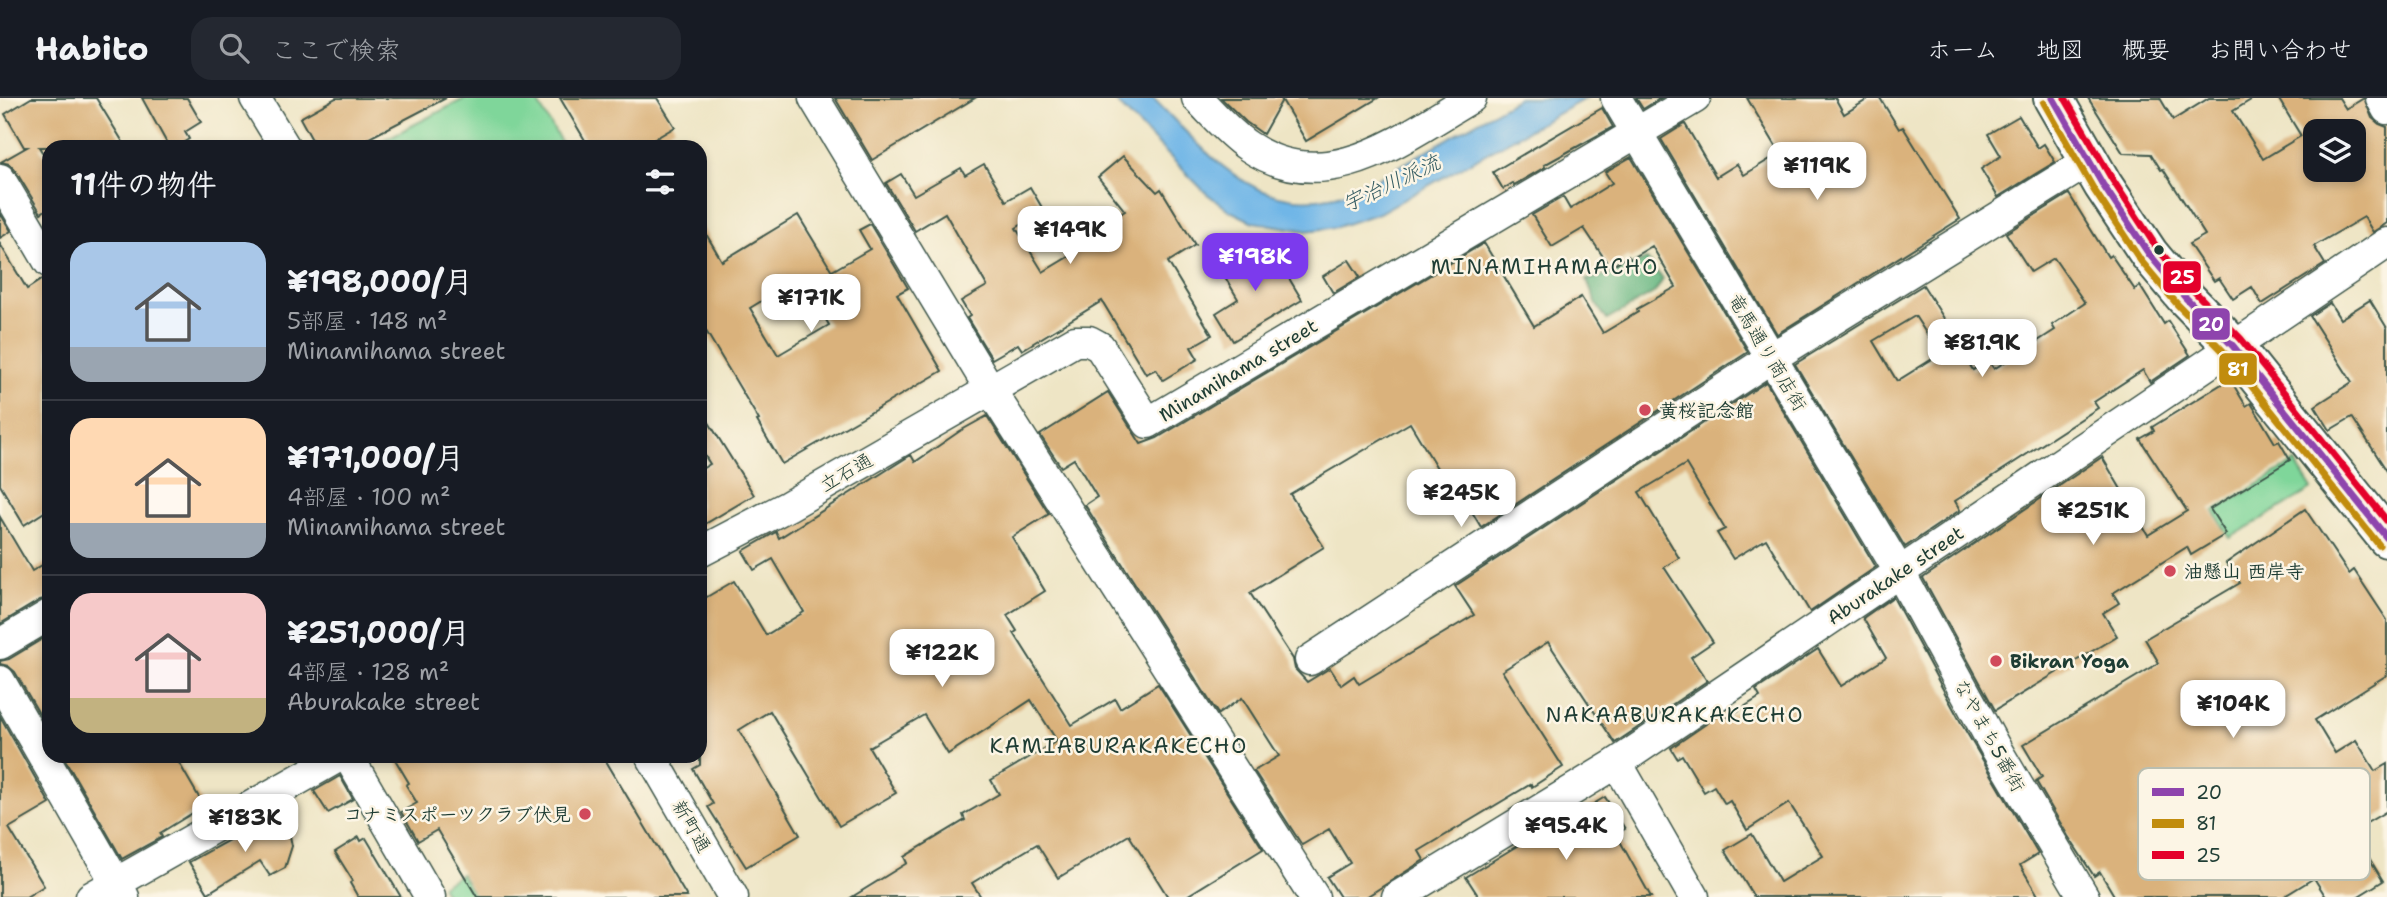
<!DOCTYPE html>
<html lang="ja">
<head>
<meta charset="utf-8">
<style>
	:root { --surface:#171b24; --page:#242831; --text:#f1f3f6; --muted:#9ea1a6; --line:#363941; --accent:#7c3aed }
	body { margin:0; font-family:"Shantell Sans","Klee One",sans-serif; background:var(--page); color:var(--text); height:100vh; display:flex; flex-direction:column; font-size:26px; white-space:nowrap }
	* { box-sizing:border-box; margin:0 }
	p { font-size:23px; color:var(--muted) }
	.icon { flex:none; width:38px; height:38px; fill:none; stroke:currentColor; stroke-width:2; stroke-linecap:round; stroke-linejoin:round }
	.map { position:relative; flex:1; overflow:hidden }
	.panel { position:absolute; left:42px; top:42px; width:665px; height:623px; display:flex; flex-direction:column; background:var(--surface); border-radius:21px; box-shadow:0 4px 10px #0003 }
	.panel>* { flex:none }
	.buttons { position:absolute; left:2303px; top:21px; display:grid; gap:14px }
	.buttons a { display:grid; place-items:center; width:63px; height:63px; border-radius:14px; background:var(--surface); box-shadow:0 4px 10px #0003; font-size:35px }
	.price { position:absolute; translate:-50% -60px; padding:0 16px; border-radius:14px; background:#fff; color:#222; font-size:23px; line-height:46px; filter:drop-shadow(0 2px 4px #0008) }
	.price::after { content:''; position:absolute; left:50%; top:42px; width:21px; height:16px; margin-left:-10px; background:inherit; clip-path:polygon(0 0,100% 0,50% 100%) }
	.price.on { background:var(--accent); color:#fff }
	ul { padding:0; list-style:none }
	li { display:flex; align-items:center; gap:21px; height:175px; padding:0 28px }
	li+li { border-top:2px solid var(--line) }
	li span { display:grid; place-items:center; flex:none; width:196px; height:140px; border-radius:21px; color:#555 }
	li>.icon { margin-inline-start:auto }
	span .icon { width:84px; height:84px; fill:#fffc; stroke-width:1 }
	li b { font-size:30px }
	h2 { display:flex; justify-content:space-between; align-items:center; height:84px; padding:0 28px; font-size:30px }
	header { display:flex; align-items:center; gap:42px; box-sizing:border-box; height:98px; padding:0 35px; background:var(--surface); border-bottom:2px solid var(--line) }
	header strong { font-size:33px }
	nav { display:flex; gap:38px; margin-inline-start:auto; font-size:24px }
	.search { width:490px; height:63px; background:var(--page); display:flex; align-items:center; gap:18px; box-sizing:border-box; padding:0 24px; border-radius:21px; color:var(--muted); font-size:26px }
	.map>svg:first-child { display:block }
</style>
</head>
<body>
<header>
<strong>Habito</strong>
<div class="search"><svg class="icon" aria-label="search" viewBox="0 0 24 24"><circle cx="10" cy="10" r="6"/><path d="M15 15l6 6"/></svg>ここで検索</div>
<nav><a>ホーム</a><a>地図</a><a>概要</a><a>お問い合わせ</a></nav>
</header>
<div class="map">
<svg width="2387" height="799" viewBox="0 0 2387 799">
	<rect width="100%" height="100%" fill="#fcf5e5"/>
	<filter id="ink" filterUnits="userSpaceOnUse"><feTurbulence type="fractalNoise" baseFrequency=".0143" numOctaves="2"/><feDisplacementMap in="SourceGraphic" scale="14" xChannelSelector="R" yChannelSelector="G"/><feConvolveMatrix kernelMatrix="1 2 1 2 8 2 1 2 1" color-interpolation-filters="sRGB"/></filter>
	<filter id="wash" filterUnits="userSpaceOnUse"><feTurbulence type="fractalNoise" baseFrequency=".00686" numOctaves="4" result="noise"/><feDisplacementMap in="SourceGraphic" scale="28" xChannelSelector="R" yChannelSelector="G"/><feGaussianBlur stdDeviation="1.57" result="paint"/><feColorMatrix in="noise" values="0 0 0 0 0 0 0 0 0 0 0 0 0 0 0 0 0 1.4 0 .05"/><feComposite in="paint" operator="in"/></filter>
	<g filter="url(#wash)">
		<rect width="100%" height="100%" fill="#eee5c5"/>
		<g fill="#7fd69a" stroke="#4f8a67" stroke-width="2">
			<path d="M466,0h69l29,49h-181l-3,-5z"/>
			<path d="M2295,364l17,27 -82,49 -16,-27z"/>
			<path d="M461,776l14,23h-27l-7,-11z"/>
		</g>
		<path fill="#67b782" stroke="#437a5b" stroke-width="2" d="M1646,161l17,20 -8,13 -48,28 -10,-15 -10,-25 27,-7z"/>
		<path fill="#70b6e7" stroke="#487a8e" stroke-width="2" d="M1112,0h41c62,63 113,131 212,88l154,-88h67l-207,115 -42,14 -30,4 -54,-9 -23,-11 -24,-18z"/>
		<g id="blocks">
			<g fill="#dab27c" fill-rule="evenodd">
				<path d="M31,0h65l30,49h-87l10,16v45l-8,5 -26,-43 -6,-6 -8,-2 26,-15h-3l-19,-33z"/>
				<path d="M142,0h45l14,24 -16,10 4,7 -13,8h-7z"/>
				<path d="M336,0h110l-77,40 6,9h-59l-16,-29z"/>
				<path d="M560,0h97l18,29 -34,20h-52z"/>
				<path d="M835,0h140l-103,62z"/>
				<path d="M1221,0h157l-72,43 -24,-41 -19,34 -17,-12z"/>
				<path d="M1636,0h25l-18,11z"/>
				<path d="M1747,0h88l9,16 26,-16h10l19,31 4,-2 57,92 -183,115 -116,-195 24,-15 31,53 21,-13 7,11 36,-22z"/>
				<path d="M2088,0h72l13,22 36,-22h45l-21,13 30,48 38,-23 -23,-38h61l7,11 18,-11 8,20 7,6 8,3v96l-14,9 -9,-15 -50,29 11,18 -63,40 -10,-17 -19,12 -14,-21 -5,3 -25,-37 16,-9 -42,-66 -2,1 -10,-16 -28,-1zM2315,33h39v39h-39z"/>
				<path d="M1602,10l11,19 -69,38 1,2 -31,18 -1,-2 -10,6 -10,-17z"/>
				<path d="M2019,18l19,32 6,-4 11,18 -57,35 -17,-28 20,-13 -13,-22z"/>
				<path d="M1123,58l34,36 4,-3 34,56 -27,17 44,73 -21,12 7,12 -35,21 -7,-11 -10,5 -44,-73 -80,49 -4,-6 -26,15 -25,-41 3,-2 -9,-15 26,-15 -42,-73 -30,18 -29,-48 15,-9 13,21 47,-27 4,7 19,-11 22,37 24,-14 14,24 -28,17 27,44 33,-20 -4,-8 53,-33 -27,-34z"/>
				<path d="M1631,59l117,195 -267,175 -34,-57 -7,3 -30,-50 -120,71 34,53 -74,46 43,66 2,10 12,13 23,-14 11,17 13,-9 5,8 115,-69 -19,-29 311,-204 110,185 -66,45 -44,-73 -33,20 -16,-26 8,-4 -39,-65 -47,28 40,66 -15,9 49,75 -22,15 16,24 -92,62 -67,-101 -46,29 61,96 -31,20 -1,-3 -112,67 5,9 -58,37h-26l-13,-20 23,-14 -21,-34 -27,16 -48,-74 25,-15 -37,-58 -24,16 -133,-209 12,-8 -23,-38 -13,8 -21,-32 68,-43 33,52 16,-6 327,-195 50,83 47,-29 22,36 35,-21 -1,-3 39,-22 -24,-41 -22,13 -2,-3 -18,11 -26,-39 -32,19 -20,-32 31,-18 7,12 42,-26 -7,-11z"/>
				<path d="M2069,96l39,63 3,-2 24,35 5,-4 24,38 4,-3 22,34 -40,27 -7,-12 -49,32 4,6 -143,93 5,9 -55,37 -110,-183 128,-79 32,51 -3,1 21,33 15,-10 6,9 61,-39 -3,-5 33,-22 -31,-45 -23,14 -25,-39zM1915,218l22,34 -3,2 3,4 -40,25 -24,-40z"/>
				<path d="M0,115l11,18 -11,7z"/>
				<path d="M798,117l34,56 38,-22 -11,-19 11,-6 38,64 -11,6 45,77 -160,93 -25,-43 2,-1 -59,-99v-97l22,37zM801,179l28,48 -51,30 -28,-47z"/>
				<path d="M0,146l27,45 17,-11 5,1v230l-25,16 -24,-40z"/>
				<path d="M1241,153l5,10 14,-8 4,8 11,-6 27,45 -69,41 -17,-28 22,-14 -20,-34z"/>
				<path d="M1349,162l11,17 -27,16 -10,-17z"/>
				<path d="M2370,202l17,28v143l-35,-54 -22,13 -15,-24 37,-24 -42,-66 20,-13 10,16z"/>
				<path d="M2230,281l16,27 5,-3 24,40 4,-2 11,19 -80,49 16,25 -35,21 -4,-8 -74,46 6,10 -16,10 14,23 -122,74 -72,-132 179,-121 46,78 39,-24 -47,-72 14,-8 -2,-4z"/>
				<path d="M700,310l54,87 -54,32v-57l10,-6 -10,-16z"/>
				<path d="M987,318l62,98 -37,23 33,54 -38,24 10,16 -3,2 58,92 43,-26 5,9 38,-24 105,165 -78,48h-17l-39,-62 -71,43 -21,-34 -65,39 9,14h-129l55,-34 -3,-6 61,-37 -2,-5 36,-21 -8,-14 66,-39 -26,-41 -83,54 -24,-39 -55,32 27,46 -57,33 -69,-115 -31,19 61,105 -54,32 -38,-60 5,-3 -20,-35 7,-4v-164l34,-20 32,54 38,-23 -31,-53 -19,11 -11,-19 33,-19 3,6 127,-80 5,-3 4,7 45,-31z"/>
				<path d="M2305,411l44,65 5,-4 33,50v55l-72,45 20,33 21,-13 19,31 12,-7v47l-34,20 30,50 -26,16h-31l-12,-19 -31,19h-168l-15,-25 -6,4 -26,-40 -32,-55 6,-4 -19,-32 136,-82 -14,-24 95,-56 -14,-20z"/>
				<path d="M0,419l32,54 17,-10v37l-9,2 -40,24z"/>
				<path d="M1893,499l71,131 74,126 -18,11 19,32h-285l-29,-47 27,-16 28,48 43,-26 -34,-53 -42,27 -17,-29 -5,3 -11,-18 -10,6 -22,-37 -5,3 -6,-10 51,-35 4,5 34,-21 -4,-7 62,-41 23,37 45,-28 -23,-40z"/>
				<path d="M49,537v96l-34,-59 -7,-6 -8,-2v-3l9,-2z"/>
				<path d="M0,618l50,88 -41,24 35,58 -18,11h-26z"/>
				<path d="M63,658h112l29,50 -44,27 2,4 -40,22z"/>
				<path d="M393,658h210l84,141h-210l-40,-67 -19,11 -9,-16 -8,-13 16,-9 -11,-18 3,-2z"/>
				<path d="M340,678l13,23 -25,14 -14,-22z"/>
				<path d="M1605,699l20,32 -9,5 35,63h-172l-13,-20 64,-39 2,3z"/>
				<path d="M276,716l14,22 2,10 -7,22 -15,8 -10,-15 -52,32 -19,-31z"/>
				<path d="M359,739l2,4 5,-3 35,59h-43l-8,-14 3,-2 -18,-29z"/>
			</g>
		</g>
	</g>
	<g filter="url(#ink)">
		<use href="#blocks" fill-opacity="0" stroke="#3e564a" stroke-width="2"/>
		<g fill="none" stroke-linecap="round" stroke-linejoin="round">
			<defs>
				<g id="street">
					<path d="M255,0l30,49"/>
					<path d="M814,0l176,291 324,508"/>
					<path d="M1197,0c16,16 32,35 51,48 79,54 155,-9 223,-48"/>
					<path d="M1616,0l283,473 96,176 89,150"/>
					<path d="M2381,0l6,11"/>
					<path d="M0,81l49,83"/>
					<path d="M700,454l88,-46 287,-165h14l11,6 48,76 547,-325"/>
					<path d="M0,546l49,-29"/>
					<path d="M1310,562l461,-302 318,-197"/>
					<path d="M0,583l124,216"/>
					<path d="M348,658l82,141"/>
					<path d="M651,658l82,141"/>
					<path d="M1617,665l77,134"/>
					<path d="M91,799l249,-141"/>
					<path d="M1397,799l220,-134 770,-520"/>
				</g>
				<path id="secondary" d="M2053,0l50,87 46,69 36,43 48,49 154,192"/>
			</defs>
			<use href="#street" stroke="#3e564a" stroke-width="33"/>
			<use href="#secondary" stroke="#3e564a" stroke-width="42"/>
			<use href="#street" stroke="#fff" stroke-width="30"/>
			<use href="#secondary" stroke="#fff" stroke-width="38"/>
			<defs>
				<path id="bus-1" d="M2053,0l50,87 46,69 36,43 48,49 154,192"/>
				<path id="bus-2" d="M2044,5l50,87 47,71 36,43 48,49 154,192"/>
				<path id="bus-3" d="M2065,0l47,81 45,69 36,42 48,49 146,182"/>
			</defs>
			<use href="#bus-1" stroke="#fcf5e5" stroke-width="12"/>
			<use href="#bus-2" stroke="#fcf5e5" stroke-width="12"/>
			<use href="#bus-3" stroke="#fcf5e5" stroke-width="12"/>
			<use href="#bus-1" stroke="#8e44ad" stroke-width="7"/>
			<use href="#bus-2" stroke="#c18c0d" stroke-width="7"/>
			<use href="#bus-3" stroke="#e4002b" stroke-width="7"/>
		</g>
	</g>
	<circle fill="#1f3d34" stroke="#fcf5e5" stroke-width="2.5" cx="2159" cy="152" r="6"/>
	<g fill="#d1495b" stroke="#fcf5e5" stroke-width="2.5">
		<circle cx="1645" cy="312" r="7"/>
		<circle cx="2170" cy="473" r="7"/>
		<circle cx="1996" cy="563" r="7"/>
		<circle cx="585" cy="716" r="7"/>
	</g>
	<g text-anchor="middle" stroke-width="5" stroke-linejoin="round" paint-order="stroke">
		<g font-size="19" fill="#1f3d34" stroke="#fcf5e5">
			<text transform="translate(1768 254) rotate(59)" y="7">竜馬通り商店街</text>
			<text transform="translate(1238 272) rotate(-31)" y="7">Minamihama street</text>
			<text transform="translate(846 374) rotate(-30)" y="7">立石通</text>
			<text transform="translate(1895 477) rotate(-34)" y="7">Aburakake street</text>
			<text transform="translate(1990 637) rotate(61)" y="7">なやまち5番街</text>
			<text transform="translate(692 728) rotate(60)" y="7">新町通</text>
		</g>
		<g font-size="19" font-weight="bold" fill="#1f3d34" stroke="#fcf5e5" text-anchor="start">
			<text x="1659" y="319">黄桜記念館</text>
			<text x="2184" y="480">油懸山 西岸寺</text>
			<text x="2010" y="570">Bikran Yoga</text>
			<text x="571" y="723" text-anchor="end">コナミスポーツクラブ伏見</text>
		</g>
		<g font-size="21" font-style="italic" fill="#335b61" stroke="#fcf5e5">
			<text transform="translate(1391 85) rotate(-25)" y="7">宇治川派流</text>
		</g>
		<g font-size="21" letter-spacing="2" fill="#1f3d34" stroke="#fcf5e5">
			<text x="1545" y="176">MINAMIHAMACHO</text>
			<text x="1675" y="624">NAKAABURAKAKECHO</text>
			<text x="1119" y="655">KAMIABURAKAKECHO</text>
		</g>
	</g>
	<rect x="2138" y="670" width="232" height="112" rx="10" fill="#fcf5e5" stroke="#babeb0" stroke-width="2"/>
	<rect x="2152" y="690" width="32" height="8" fill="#8e44ad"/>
	<rect x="2152" y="721" width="32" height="9" fill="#c18c0d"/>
	<rect x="2152" y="753" width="32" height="8" fill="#e4002b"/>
	<g font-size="19" fill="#1f3d34">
		<text x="2196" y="701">20</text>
		<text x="2196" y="732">81</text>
		<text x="2196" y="764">25</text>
	</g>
	<g stroke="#fcf5e5" stroke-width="2.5">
		<rect x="2162" y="162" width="40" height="34" rx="7" fill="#e4002b"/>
		<rect x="2191" y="209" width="40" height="34" rx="7" fill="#8e44ad"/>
		<rect x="2218" y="254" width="40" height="34" rx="7" fill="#c18c0d"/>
	</g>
	<g font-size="19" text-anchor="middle" font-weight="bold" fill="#fff">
		<text x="2182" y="186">25</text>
		<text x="2211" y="233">20</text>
		<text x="2238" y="278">81</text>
	</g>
</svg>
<div class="buttons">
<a><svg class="icon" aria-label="layers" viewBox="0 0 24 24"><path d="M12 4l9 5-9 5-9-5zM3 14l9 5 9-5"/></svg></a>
</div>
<b class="price" style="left:1817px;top:104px">¥119K</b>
<b class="price" style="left:1070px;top:168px">¥149K</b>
<b class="price on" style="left:1255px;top:195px">¥198K</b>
<b class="price" style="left:811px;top:236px">¥171K</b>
<b class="price" style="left:1982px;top:281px">¥81.9K</b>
<b class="price" style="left:1461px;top:431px">¥245K</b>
<b class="price" style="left:2093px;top:449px">¥251K</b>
<b class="price" style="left:942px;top:591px">¥122K</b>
<b class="price" style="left:2233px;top:642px">¥104K</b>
<b class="price" style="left:245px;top:756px">¥183K</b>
<b class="price" style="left:1566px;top:764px">¥95.4K</b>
<section class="panel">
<h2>11件の物件<svg class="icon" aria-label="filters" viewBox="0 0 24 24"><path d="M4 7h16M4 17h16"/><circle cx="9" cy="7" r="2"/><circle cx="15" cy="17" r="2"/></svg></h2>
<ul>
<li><span style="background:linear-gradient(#a9c7e8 75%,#9aa5b1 0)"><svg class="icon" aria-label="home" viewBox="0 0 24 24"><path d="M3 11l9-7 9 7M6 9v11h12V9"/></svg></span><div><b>¥198,000/月</b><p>5部屋 · 148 m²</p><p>Minamihama street</p></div></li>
<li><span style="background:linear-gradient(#ffd9b3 75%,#9aa5b1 0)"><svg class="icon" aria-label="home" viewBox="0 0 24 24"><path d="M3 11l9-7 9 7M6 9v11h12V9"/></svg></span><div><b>¥171,000/月</b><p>4部屋 · 100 m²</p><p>Minamihama street</p></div></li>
<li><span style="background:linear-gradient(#f6c9c9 75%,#c2b280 0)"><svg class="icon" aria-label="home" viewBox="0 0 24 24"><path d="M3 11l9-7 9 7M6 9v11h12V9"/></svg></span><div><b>¥251,000/月</b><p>4部屋 · 128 m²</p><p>Aburakake street</p></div></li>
</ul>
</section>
</div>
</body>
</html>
